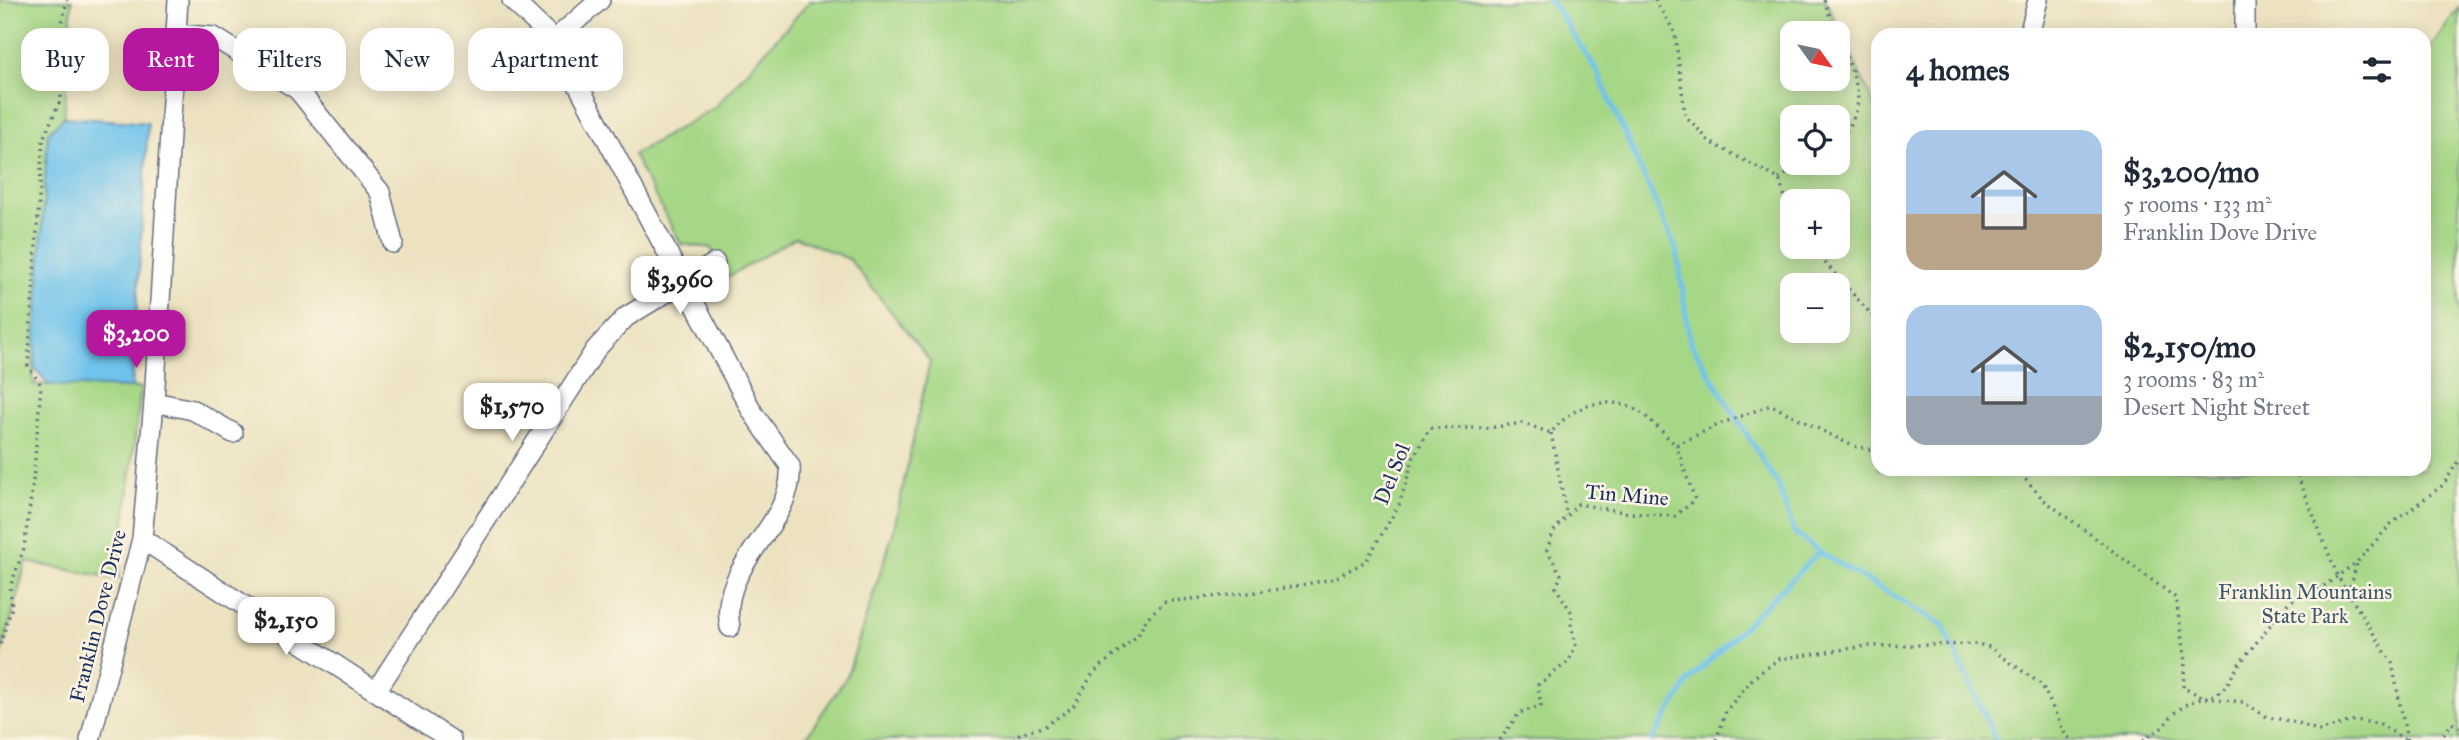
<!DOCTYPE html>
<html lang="en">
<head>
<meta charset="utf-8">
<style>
	:root { --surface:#fff; --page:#f2f2f3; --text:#1f2937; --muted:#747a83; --accent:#b5179e }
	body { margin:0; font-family:"IM FELL Great Primer",serif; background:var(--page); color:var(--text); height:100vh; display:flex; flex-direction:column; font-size:26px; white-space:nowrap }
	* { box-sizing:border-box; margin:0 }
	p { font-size:23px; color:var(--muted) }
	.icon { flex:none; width:38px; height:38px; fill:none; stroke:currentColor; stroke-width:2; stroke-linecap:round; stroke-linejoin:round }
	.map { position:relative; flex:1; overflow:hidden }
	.side { position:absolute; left:1871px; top:28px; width:560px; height:448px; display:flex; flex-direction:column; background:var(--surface); border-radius:21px; box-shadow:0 4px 18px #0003 }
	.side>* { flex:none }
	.banner { position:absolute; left:21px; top:28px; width:665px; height:63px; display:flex; gap:14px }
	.needle { width:46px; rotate:123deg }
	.buttons { position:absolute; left:1780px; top:21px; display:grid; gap:14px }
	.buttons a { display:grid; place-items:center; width:70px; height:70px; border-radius:14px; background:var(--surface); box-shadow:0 4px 18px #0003; font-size:35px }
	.price { position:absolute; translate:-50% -60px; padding:0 16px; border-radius:14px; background:#fff; color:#222; font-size:23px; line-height:46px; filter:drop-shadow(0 2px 4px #0008) }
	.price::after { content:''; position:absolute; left:50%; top:42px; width:21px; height:16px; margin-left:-10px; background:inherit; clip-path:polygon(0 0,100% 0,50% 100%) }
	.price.active { background:var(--accent); color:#fff }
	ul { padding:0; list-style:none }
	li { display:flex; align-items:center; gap:21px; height:175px; padding:0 35px }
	li span { display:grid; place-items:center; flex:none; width:196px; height:140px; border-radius:21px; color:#555 }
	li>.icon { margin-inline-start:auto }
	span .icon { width:84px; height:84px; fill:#fffc; stroke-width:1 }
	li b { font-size:30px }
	h2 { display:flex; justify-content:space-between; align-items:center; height:84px; padding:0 35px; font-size:30px }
	.pill { padding:0 24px; border-radius:21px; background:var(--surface); box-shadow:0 4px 18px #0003; font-size:24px; line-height:63px }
	.pill.active { background:var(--accent); color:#fff }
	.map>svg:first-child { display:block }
</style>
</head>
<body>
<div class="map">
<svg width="2459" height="740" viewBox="0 0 2459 740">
	<rect width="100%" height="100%" fill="#fcf5e5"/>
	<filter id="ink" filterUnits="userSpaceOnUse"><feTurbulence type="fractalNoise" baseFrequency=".0143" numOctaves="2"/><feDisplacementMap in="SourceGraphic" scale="14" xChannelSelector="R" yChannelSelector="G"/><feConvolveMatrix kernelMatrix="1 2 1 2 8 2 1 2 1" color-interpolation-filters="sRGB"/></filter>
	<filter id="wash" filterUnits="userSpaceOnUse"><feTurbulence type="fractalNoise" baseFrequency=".00686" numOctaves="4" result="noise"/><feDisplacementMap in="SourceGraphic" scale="28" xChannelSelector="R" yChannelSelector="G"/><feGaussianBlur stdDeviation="1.57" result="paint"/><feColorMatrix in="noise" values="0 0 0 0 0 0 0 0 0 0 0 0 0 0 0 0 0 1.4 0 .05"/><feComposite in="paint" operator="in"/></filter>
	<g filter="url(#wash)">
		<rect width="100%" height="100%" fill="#ece2c0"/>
		<g fill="#a6d786" stroke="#608372" stroke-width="2" fill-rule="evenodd">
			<path d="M0,0h72l-8,117 -16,17 -15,250 108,4 -23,191 -92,-17 -26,99z"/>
			<path d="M811,0h1015l52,113v356h546v-411l35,-51v733h-1655l43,-64 46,-143 37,-172 -81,-102 -53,-22 -68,40 -17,-29 -30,-4 -48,-89 82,-48zM1792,33h46v46h-46zM1792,117h46v46h-46zM1792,201h46v46h-46zM1792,285h46v46h-46z"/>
		</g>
		<path fill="#6fc3eb" stroke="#4579a4" stroke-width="2" d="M64,117l84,6 -16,265 -83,-3 -15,-18 14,-234z"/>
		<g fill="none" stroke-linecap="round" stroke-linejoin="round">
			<g stroke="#6fc3eb" stroke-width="5">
				<path d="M1547,0l8,7 41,62 81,182 13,91 88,143 16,47 25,20 124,73 53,115"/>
				<path d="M1652,740l37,-59 130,-129"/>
			</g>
		</g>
	</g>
	<g filter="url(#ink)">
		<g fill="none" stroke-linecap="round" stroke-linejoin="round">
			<defs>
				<g id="street">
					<path d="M512,0l42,40 199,373 37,53c5,60 -73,97 -60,161"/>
					<path d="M2245,0v35"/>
					<path d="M175,34l39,3 84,53 82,102 13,51"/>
					<path d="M2029,35l9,-35"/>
					<path d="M554,40l46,-40"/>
					<path d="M154,402l39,8 40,23"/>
					<path d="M142,539l309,201"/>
					<path d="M376,691l220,-342 30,-32 89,-54"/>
					<path d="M90,740l52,-201 12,-137 24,-402"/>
				</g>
			</defs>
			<use href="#street" stroke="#646e80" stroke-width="22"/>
			<g stroke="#646e80" stroke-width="3.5" stroke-dasharray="2 5" stroke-linecap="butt">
				<path d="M1655,0l20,33 10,82 25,27 69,37 13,40"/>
				<path d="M1824,0l12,33"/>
				<path d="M1838,37c16,43 35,65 0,104"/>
				<path d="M1779,179l23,-16"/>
				<path d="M1811,247l67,75"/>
				<path d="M1551,433l16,83"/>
				<path d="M2016,469l28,31 132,98 9,64 -2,26 23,10 37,4 24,15 29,5 23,9 36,-11 25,4 25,16"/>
				<path d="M2295,469l43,108 54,86 15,77"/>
				<path d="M2348,593l9,-29"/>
				<path d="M0,644l12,-37 -2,-19 14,-40 9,-66 8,-97 -13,-19 15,-227 18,-40 -1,-27 5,-25 -3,-24 5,-23"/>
				<path d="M1014,740l3,-5 28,-9 28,-19 20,-34 45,-38 9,-17 17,-16 110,-12 59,-11 33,-18 33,-56 15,-49 16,-28h58l34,-5 29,10c20,-27 55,-40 87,-22 14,8 26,24 38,34l46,-22 49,-18 82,41 25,5"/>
				<path d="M1500,740l19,-27 22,-7 -3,-21 31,-24 7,-17 -5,-18 1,-13 -16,-25 5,-13 -14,-25 6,-18 25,-28 51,9 46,3 20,-16 -19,-55"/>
				<path d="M1716,740l10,-29 27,-33 26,-19 88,-13 111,-2 11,3 53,38 24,51 6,4"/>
				<path d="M2143,740l20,-13 11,-14 16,-11 27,-8 9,-8 13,-22 49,-61 15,-10 21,-7 33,-24 34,-38 52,-39 16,-25"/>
				<path d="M2440,740l12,-17 7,5"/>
			</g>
			<use href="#street" stroke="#fff" stroke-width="19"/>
		</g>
	</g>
	<g text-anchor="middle" stroke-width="5" stroke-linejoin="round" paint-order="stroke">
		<g font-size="21" fill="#1b2f5e" stroke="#fcf5e5">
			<text transform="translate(1392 474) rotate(-68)" y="7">Del Sol</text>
			<text transform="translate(1627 495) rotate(5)" y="7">Tin Mine</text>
			<text transform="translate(98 616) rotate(-76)" y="7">Franklin Dove Drive</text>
		</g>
		<g font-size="21" fill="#3e5968" stroke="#fcf5e5">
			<text x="2305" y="599">Franklin Mountains<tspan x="2305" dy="24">State Park</tspan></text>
		</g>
	</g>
</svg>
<div class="buttons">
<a><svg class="needle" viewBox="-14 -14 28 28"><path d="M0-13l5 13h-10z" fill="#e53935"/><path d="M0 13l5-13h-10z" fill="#747a83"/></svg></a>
<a><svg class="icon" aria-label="locate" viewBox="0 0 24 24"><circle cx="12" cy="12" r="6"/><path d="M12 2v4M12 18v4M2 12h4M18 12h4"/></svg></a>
<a>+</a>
<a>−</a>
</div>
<b class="price" style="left:680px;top:316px">$3,960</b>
<b class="price active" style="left:136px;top:370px">$3,200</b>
<b class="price" style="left:512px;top:443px">$1,570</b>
<b class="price" style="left:286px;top:657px">$2,150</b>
<div class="banner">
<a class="pill">Buy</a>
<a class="pill active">Rent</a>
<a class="pill">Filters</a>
<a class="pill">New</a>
<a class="pill">Apartment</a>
</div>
<section class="side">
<h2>4 homes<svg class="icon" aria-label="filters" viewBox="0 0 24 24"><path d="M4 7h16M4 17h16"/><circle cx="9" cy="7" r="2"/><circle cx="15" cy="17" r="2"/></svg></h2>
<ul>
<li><span style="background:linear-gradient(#a9c7e8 60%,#b9a48a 0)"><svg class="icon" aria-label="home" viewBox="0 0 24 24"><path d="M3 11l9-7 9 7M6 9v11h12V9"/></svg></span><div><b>$3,200/mo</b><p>5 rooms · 133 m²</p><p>Franklin Dove Drive</p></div></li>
<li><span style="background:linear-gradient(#a9c7e8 65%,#9aa5b1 0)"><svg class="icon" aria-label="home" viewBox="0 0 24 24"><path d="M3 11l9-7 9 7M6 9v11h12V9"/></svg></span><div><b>$2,150/mo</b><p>3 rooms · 83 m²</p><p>Desert Night Street</p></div></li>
</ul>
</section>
</div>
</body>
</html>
